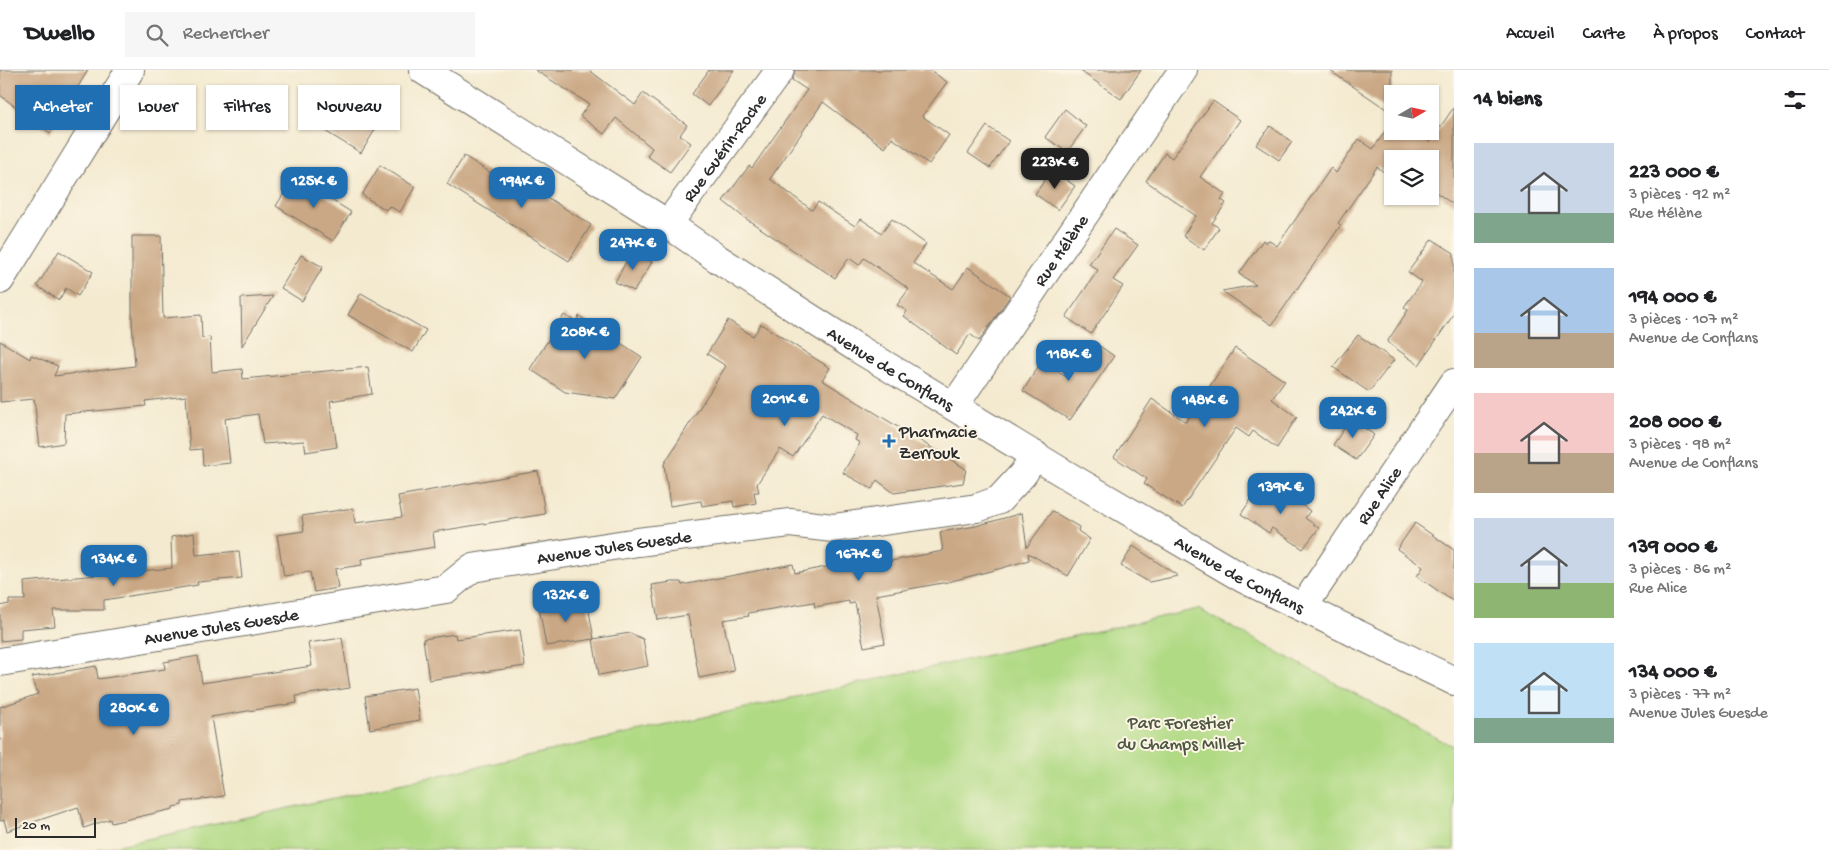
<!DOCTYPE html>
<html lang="fr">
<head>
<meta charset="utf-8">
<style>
	:root { --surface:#fff; --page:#f6f6f6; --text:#202124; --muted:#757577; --line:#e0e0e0; --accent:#1f6fb2 }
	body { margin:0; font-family:"Gochi Hand",sans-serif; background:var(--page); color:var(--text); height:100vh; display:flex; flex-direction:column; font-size:19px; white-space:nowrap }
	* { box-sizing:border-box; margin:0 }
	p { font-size:16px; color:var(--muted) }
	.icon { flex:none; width:28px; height:28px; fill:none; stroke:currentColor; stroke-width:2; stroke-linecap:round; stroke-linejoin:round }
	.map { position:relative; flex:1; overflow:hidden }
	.sheet { display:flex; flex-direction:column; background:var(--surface); width:375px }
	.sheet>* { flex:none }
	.hud { position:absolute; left:15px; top:15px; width:475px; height:45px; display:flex; gap:10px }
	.needle { width:32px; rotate:81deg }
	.buttons { position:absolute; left:1384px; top:15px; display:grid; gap:10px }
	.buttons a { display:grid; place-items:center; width:55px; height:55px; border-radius:0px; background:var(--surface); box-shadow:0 1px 4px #0004; font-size:25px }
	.scale { position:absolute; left:15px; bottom:12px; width:81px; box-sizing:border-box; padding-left:5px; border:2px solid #2b2b2b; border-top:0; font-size:14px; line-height:18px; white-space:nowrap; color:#2b2b2b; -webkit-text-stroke:4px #fcf5e5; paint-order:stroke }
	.price { position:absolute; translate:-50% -42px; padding:0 11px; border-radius:10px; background:var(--accent); color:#fff; font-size:16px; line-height:32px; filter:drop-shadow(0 1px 2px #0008) }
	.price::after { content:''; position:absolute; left:50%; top:30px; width:15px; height:11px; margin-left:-8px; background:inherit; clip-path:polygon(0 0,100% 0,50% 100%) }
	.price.selected { background:#222; color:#fff }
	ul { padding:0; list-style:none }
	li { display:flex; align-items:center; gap:15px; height:125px; padding:0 20px }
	li span { display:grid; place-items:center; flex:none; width:140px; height:100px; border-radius:0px; color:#555 }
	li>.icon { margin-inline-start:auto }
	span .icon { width:60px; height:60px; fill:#fffc; stroke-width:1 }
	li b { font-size:21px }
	h2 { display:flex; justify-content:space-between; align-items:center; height:60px; padding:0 20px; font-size:21px }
	.chip { padding:0 18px; border-radius:0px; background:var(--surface); box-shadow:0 1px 4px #0004; font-size:18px; line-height:45px }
	.chip.selected { background:var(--accent); color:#fff }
	header { display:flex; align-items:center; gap:30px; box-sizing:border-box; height:70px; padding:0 25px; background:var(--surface); border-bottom:1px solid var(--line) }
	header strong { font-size:24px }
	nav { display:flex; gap:28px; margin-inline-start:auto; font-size:18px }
	.search { width:350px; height:45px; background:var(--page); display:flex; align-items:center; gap:12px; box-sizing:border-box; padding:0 18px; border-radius:0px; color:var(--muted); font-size:19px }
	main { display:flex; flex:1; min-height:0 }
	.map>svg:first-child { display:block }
</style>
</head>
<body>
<header>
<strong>Dwello</strong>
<div class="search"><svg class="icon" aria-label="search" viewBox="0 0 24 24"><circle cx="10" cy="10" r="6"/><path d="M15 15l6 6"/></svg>Rechercher</div>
<nav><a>Accueil</a><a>Carte</a><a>À propos</a><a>Contact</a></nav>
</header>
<main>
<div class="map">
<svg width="1454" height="780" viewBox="0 0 1454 780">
	<rect width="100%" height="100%" fill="#fcf5e5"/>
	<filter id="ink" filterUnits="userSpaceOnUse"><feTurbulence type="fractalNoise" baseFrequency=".02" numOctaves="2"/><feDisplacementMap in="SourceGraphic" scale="10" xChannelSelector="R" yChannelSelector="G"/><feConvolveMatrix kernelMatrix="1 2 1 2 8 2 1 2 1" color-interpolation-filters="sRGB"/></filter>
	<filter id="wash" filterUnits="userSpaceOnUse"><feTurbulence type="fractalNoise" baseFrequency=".0096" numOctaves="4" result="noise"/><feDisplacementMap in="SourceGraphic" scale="20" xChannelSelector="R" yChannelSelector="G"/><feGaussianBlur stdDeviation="1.12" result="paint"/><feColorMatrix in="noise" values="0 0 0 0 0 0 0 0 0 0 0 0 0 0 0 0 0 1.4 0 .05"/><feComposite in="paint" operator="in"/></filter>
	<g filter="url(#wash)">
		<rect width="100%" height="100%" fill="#f4ead0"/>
		<path fill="#b1da85" stroke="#6e8258" d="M1198,539l256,138v103h-1357z"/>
		<g id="blocks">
			<g fill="#caa885">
				<path d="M0,0h88l-38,63 -50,-38z"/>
				<path d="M535,0h54l46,35 8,-12 44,32 -7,10 11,8 -21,29 -23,-16 5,-8 -36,-30 -12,16 -24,-18 9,-12z"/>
				<path d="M709,0h25l-26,36 -16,-12z"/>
				<path d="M795,0h135l17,12 -25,34 27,19 -20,29 -37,-26 -7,10 -62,-46 -53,77 42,31 6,-8 37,24 6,-7 21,14 10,-14 34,25 -13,19 40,26 15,-22 42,29 -31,45 -9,-7 -14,21 -52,-39 3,-5 -10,-6 12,-16 -45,-31 -5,7 -10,-7 -14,20 -93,-62 -19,-15 26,-35 3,2 55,-78 -15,-10z"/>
				<path d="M1079,0h62l-20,29z"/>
				<path d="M1329,0h63v43z"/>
				<path d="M329,23l50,30 -18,30 -51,-31z"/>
				<path d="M1213,31l27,19 -40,57 25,17 -4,6 5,3 -14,20 7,5 -15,22 -21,-14 13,-20 -50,-35 19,-28 7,5z"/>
				<path d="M1454,37v98l-24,-17v-29h-38v19l-15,-11 -39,56 3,2 -69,100 -50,-34 34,-6 -17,-11 24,-34 3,3 2,-3 9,6 54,-78 5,5 23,-34 14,10 19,-28v10h22l16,11z"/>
				<path d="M1065,39l21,17 -19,26 -22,-15z"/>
				<path d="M987,56l22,15 -19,27 -22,-15z"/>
				<path d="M1270,56l22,16 -13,18 -23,-15z"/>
				<path d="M464,86l65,41 5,-8 57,36 -22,36 -122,-77z"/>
				<path d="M380,95l35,22 -15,25 -11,-6 -3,4 -24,-15z"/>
				<path d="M1052,100l23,16 -17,24 -23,-16z"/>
				<path d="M294,107l57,35 -18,29 -57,-35z"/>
				<path d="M1114,159l24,16 -25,35 10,6 -32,48 -25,-17 32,-47 -9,-6z"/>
				<path d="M132,166h29l2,82 38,-3 1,23 8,-1 2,35 30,-3 1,10 125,-12 4,27 -42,7 7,46 -31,5 -2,-11 -41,3 -5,-30 -33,5 5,44 -27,3 -1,-17 -12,1 -4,-54 -41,5 1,5 -81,8 -1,29 -24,4 -6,-48 -34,3v-61l30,18 1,-4 27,11 -4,10 81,-10 -3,-45z"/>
				<path d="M1432,169l22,14v61l-35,51 -32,-23 21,-32 -4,-3 18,-25 -14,-10z"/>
				<path d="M633,179l19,13 -18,29 -19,-9z"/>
				<path d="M59,181l34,21 -15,24 -12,-8 -7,12 -22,-14z"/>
				<path d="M301,185l22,12 -21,34 -21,-13z"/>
				<path d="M361,223l65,37 -13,22 -65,-37z"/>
				<path d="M273,226l-31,50 -1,-48z"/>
				<path d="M564,245l12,7 3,-6 63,41 -27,42 -50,-7 -35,-23z"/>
				<path d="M728,250l25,16 8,-12 69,44 -8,12 144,89 -3,14 -69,10 -17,-13 -5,9 -29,-16 17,-30 -5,-3 2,-5 -35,-21 -29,43 -13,-8 -23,35 2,8h-5l2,11 -22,4 -1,-6 -31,5 -1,-5 -31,5 -6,-42 62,-98 -19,-12z"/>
				<path d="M1358,265l36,25 -25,32 -36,-25z"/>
				<path d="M1094,272l20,14 -44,64 -47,-29 18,-29 27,16z"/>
				<path d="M1235,278l50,33 -13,18 25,18 -20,31 -24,-17 -4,6 -13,-9 -54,80 -38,-24 3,-5 -33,-22 38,-58 34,23z"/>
				<path d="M1351,348l23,17 -18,25 -23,-15z"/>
				<path d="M538,401l7,43 -112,18 2,15 -74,12 1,6 -27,4 3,19 -24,4 -4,-20 -26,4 -7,-41 27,-4 -2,-15 51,-8 2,15 47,-6 -4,-21z"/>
				<path d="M1271,413l39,28 -5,7 14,10 -16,21 -31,-21 -3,5 -28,-19 18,-26 6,4z"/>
				<path d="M1052,441l27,16 -1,4 12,8 -22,37 -40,-23 1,7 -27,8 -54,14 -72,13 9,48 -21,4 -9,-44 -6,1v-3l-34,6 -1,-5 -66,11 1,3 -26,4 11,51 -35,7 -11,-63 -30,5 -6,-35 20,-3h9l1,3 111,-21 2,9 36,-7 1,4 28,-3 83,-16 -3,-19 36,-6 46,-13 5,34z"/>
				<path d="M1415,453l39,27v52l-37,-26 6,-9 -26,-18z"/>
				<path d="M194,463l2,22 43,-4 3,27 -45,4 1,3 -94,15v10h-51l2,16 -34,3v10l-21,2v-35l9,-2v-4h16l-1,-18 148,-14 -1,-31z"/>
				<path d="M1133,476l45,30 -29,6 -28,-16z"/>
				<path d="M587,530l7,39 -48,7 -7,-39z"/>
				<path d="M520,560l5,36 -96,14 -6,-41 32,-5 1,5z"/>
				<path d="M630,563l13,6 5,27 -49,9 -6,-36z"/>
				<path d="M342,568l8,50 -54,8 1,7 -86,14 13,79 -42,6v3l-9,2v2l-62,14 -1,-4 -26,9 -6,-21 -71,24 -3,-11 -4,1v-114l38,-13 -6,-17 64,-11 2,13 67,-10 -1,-7 34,-6 4,27 110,-17 -4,-23z"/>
				<path d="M415,618l5,32 -50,9 -5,-33z"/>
			</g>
		</g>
	</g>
	<g filter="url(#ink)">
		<use href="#blocks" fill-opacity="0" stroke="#716e65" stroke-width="1"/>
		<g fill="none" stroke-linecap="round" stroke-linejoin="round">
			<defs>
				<g id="minor">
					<path id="s1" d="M423,0l245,154 50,35 139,89 213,129 174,102 210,102"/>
					<path id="s2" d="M668,154l112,-154"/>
					<path d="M0,210l130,-210"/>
					<path id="s3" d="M954,336l229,-336"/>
					<path id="s4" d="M1303,537l151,-224"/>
					<path id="s5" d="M0,592l446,-73 26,-21 166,-26 152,-19 43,5 144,-20 22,-8 24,-26 12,-19"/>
				</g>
			</defs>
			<use href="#minor" stroke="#716e65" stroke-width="30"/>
			<use href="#minor" stroke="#fff" stroke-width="28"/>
		</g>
	</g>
	<path fill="#1f6fb2" stroke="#fcf5e5" stroke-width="2" d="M886.5 363.5h5v5h5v5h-5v5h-5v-5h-5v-5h5z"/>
	<g text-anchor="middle" stroke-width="4" stroke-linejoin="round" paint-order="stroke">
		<g font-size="18" fill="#2b2b2b" stroke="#fcf5e5">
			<text dy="6" stroke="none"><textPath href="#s2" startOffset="95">Rue Guérin-Roche</textPath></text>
			<text dy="6" stroke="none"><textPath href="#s3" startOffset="189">Rue Hélène</textPath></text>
			<text dy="6" stroke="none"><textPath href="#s1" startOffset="555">Avenue de Conflans</textPath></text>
			<text dy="6" stroke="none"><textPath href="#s4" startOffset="135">Rue Alice</textPath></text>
			<text dy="6" stroke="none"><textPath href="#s5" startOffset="629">Avenue Jules Guesde</textPath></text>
			<text dy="6" stroke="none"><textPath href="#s1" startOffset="960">Avenue de Conflans</textPath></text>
			<text dy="6" stroke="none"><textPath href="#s5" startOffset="224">Avenue Jules Guesde</textPath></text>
		</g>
		<g font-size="18" fill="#2b2b2b" stroke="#fcf5e5" text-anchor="start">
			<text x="899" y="367">Pharmacie<tspan x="899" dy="21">Zerrouk</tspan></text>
		</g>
		<g font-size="18" fill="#4c5742" stroke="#fcf5e5">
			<text x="1180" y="658">Parc Forestier<tspan x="1180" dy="21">du Champs Millet</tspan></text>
		</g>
	</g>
</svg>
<div class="buttons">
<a><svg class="needle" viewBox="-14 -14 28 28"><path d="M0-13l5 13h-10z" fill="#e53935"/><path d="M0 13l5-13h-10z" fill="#757577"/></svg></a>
<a><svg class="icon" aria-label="layers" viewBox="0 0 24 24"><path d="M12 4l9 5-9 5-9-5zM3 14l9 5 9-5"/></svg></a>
</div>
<div class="scale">20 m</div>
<b class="price selected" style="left:1055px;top:120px">223K €</b>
<b class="price" style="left:314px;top:139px">125K €</b>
<b class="price" style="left:522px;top:139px">194K €</b>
<b class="price" style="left:633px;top:201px">247K €</b>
<b class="price" style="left:585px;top:290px">208K €</b>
<b class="price" style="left:1069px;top:312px">118K €</b>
<b class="price" style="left:785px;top:357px">201K €</b>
<b class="price" style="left:1205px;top:358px">148K €</b>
<b class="price" style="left:1353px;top:369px">242K €</b>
<b class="price" style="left:1281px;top:445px">139K €</b>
<b class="price" style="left:859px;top:512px">167K €</b>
<b class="price" style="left:114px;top:517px">134K €</b>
<b class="price" style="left:566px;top:553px">132K €</b>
<b class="price" style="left:134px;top:666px">280K €</b>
<div class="hud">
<a class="chip selected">Acheter</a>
<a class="chip">Louer</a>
<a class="chip">Filtres</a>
<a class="chip">Nouveau</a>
</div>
</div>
<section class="sheet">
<h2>14 biens<svg class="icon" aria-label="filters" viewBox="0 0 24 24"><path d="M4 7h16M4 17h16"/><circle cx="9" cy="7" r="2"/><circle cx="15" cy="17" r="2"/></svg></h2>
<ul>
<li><span style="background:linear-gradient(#c9d6e8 70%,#7fa58c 0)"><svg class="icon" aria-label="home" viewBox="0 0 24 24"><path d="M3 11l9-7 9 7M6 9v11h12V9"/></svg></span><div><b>223 000 €</b><p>3 pièces · 92 m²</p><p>Rue Hélène</p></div></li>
<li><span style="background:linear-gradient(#a9c7e8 65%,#b9a48a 0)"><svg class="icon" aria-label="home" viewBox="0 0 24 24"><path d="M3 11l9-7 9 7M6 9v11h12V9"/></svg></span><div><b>194 000 €</b><p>3 pièces · 107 m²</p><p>Avenue de Conflans</p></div></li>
<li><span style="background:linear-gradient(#f6c9c9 60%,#b9a48a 0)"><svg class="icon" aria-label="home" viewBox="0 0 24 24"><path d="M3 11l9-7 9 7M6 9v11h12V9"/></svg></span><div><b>208 000 €</b><p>3 pièces · 98 m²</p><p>Avenue de Conflans</p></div></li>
<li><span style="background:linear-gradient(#c9d6e8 65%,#8fb573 0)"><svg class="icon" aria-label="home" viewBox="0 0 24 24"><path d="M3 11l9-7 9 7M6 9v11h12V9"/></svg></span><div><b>139 000 €</b><p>3 pièces · 86 m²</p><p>Rue Alice</p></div></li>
<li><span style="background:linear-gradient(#bfe0f5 75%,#7fa58c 0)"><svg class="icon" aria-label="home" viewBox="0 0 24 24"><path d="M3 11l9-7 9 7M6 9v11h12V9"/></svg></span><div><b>134 000 €</b><p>3 pièces · 77 m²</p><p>Avenue Jules Guesde</p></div></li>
</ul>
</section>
</main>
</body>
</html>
